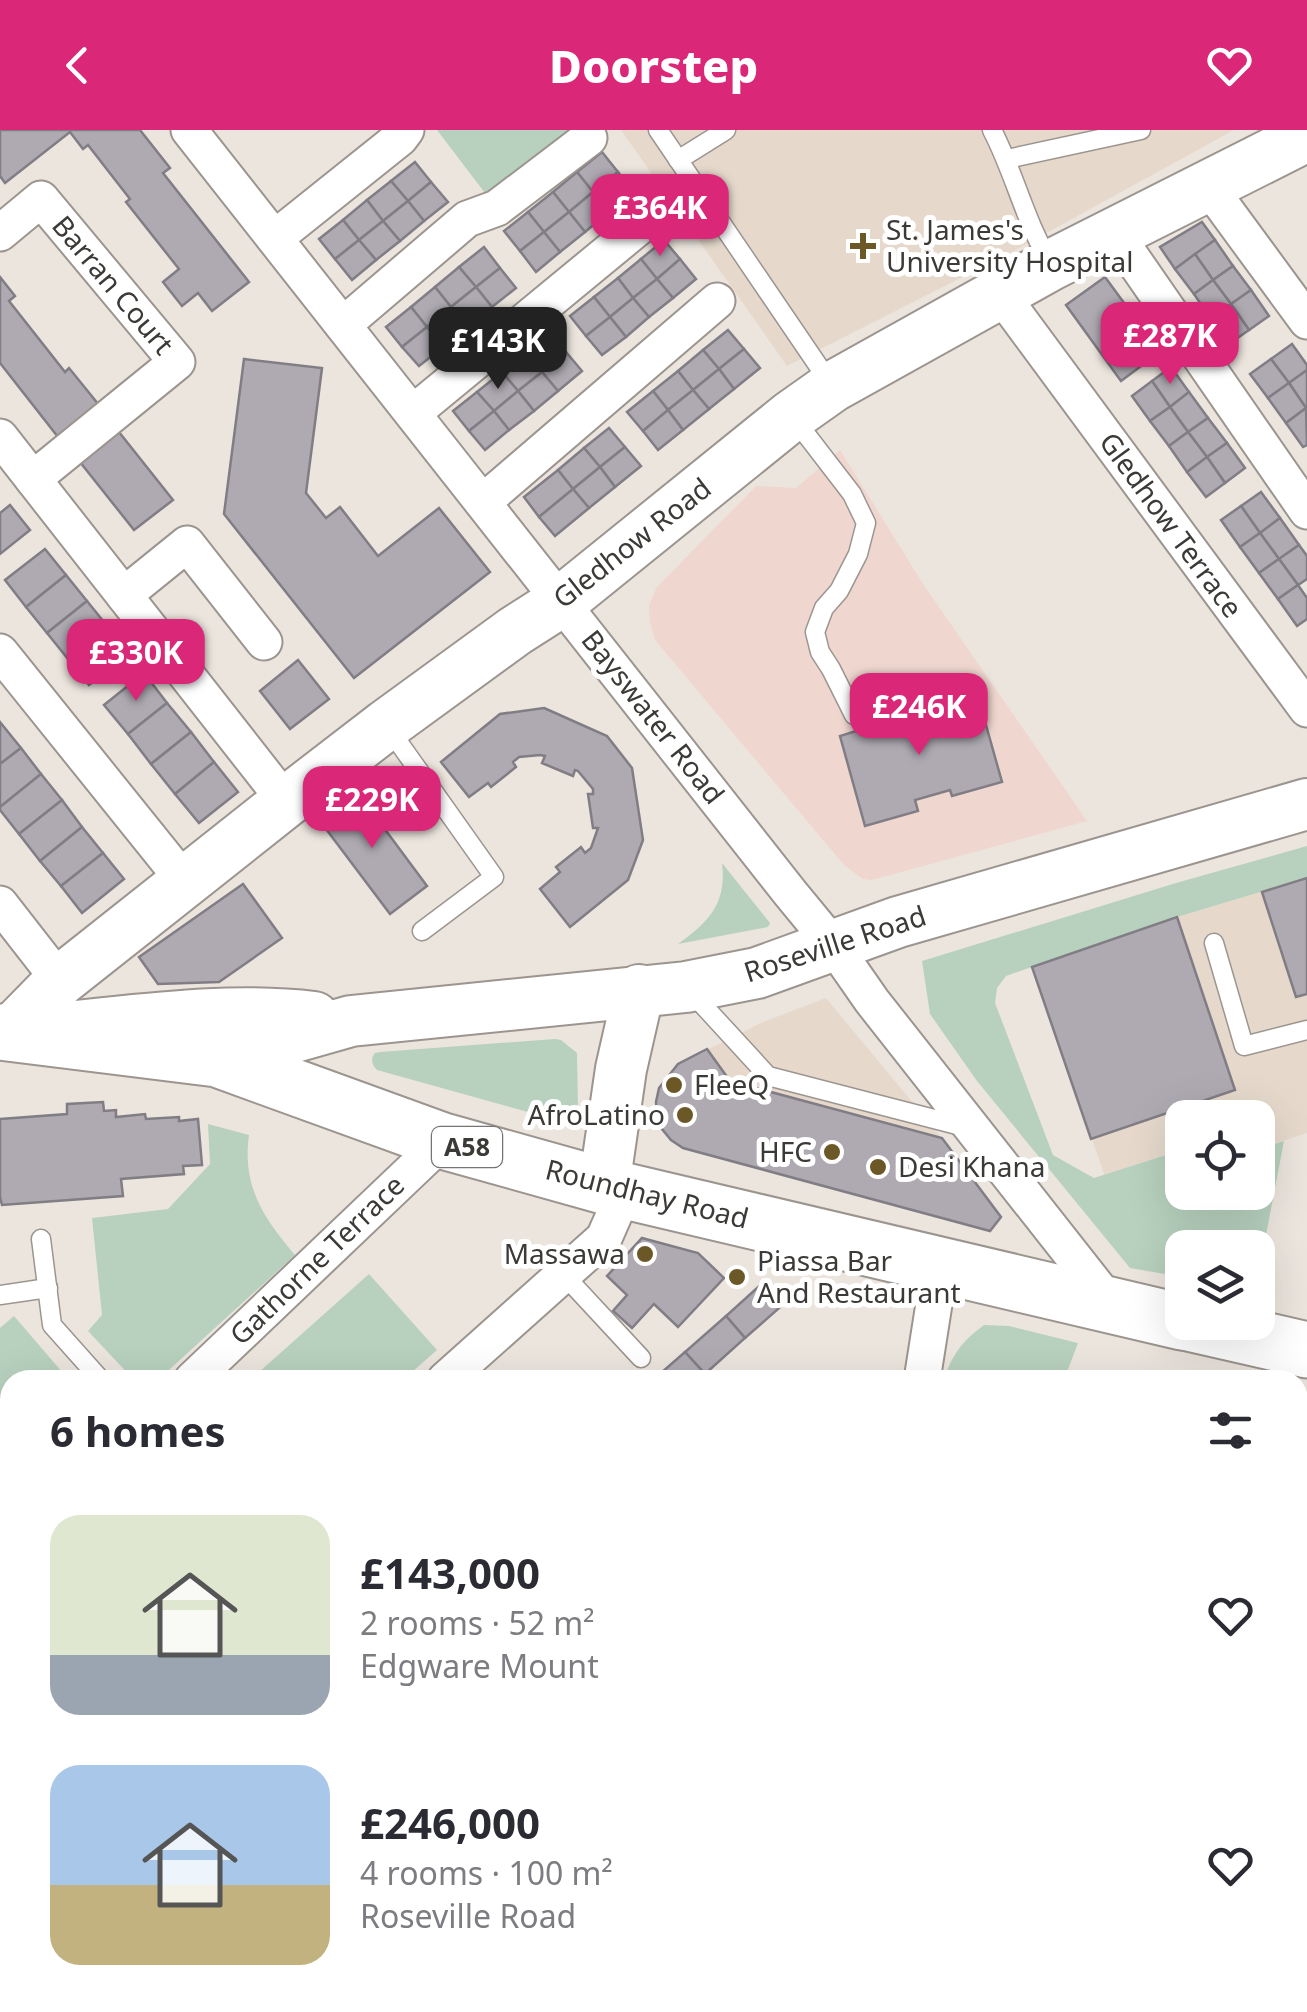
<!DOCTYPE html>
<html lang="en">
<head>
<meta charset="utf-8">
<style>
	:root { --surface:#fff; --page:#f7f7f7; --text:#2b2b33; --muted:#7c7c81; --accent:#db2777 }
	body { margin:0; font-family:"Noto Sans",sans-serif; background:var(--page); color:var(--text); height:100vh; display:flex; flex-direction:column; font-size:38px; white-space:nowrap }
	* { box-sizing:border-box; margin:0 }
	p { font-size:32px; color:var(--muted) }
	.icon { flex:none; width:55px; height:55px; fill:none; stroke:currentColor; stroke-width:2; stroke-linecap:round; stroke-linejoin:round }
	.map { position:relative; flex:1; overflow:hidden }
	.panel { position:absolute; left:0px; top:1240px; width:1308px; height:642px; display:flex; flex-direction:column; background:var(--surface); border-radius:30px 30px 0 0; box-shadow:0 10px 40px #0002 }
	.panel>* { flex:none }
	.buttons { position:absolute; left:1165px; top:970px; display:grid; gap:20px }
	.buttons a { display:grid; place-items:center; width:110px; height:110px; border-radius:20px; background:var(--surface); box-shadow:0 10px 40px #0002; font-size:50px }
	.price { position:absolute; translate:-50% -85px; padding:0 22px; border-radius:20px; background:var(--accent); color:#fff; font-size:32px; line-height:65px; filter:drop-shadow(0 2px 5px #0008) }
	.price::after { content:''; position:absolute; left:50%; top:60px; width:30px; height:22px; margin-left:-15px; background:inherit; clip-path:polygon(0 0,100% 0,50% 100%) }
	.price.current { background:#222; color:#fff }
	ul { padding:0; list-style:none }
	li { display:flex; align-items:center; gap:30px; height:250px; padding:0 50px }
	li span { display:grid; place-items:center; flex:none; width:280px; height:200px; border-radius:30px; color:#555 }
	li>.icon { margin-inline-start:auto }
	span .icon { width:120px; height:120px; fill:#fffc; stroke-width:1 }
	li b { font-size:42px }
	h2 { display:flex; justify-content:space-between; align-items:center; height:120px; padding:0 50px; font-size:42px }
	header { display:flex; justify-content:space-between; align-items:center; height:130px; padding:0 50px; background:var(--accent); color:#fff; font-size:45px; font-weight:800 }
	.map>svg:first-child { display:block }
</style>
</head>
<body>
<header><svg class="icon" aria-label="back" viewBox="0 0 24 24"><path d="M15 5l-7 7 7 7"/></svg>Doorstep<svg class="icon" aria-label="heart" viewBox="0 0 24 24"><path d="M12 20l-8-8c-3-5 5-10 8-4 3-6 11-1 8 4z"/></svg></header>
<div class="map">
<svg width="1307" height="1882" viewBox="0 0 1307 1882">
	<rect width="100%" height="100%" fill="#ece5de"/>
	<g fill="#e6d9cc">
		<path d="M621,0h613l-224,123 -223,113z"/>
		<path d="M1307,748v255l-49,16v-31h-76v52l-72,21 -78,-224 145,-50z"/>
		<path d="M826,868l116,140 59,79 -11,14 -307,-83 -12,-8 -9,-11 -5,-13 -1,-14 3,-14 19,-24 85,-42z"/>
	</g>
	<path fill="#efd6cf" d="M840,320l83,134 164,237 -215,59 -9,-1 -19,-14 -189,-225 -5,-17 -1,-18 8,-18 99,-101 40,2z"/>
	<g fill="#b7d1be">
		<path d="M437,0h138l-87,67z"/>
		<path d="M1307,716v32l-130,39 -171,59 -9,12 -2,15 58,152 41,23 88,-28v42h76v-43l26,-8 -26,136v-29h-76v29l-52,-9 -153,-187 -47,-67 -8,-53 254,-78z"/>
		<path d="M722,733l48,60 -2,4 -90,17c31,-22 49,-41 44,-81z"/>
		<path d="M555,909l6,1 16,13 1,57c-17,13 -24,9 -43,4l-158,-44c-5,-5 -7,-11 -2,-17l5,-1z"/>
		<path d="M208,994l41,11c-7,51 14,82 46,120l-137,125h-24l-46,-49 14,-16 -10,-97 76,-9 42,-45z"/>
		<path d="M369,1144l68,76 -34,30h-153z"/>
		<path d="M14,1186l55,64h-59v126l-10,9v-187z"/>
		<path d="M984,1195l25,1 69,17 -14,37h-121c10,-26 18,-38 41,-55z"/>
		<path d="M1307,1592v290h-277l-9,-9 277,-1v-272z"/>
	</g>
	<g fill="#afaab2" stroke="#817d84" stroke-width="2.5">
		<path d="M0,0h140l30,38 -7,5 86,109 -37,29 -14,-18 -16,13 -19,-24 16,-13 -53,-67 4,-3 -42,-54 -5,4 -13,-17 -65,51 -5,-7z"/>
		<path d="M602,22l16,20 -25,20 -16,-20z"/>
		<path d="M415,32l16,20 -23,19 -17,-20z"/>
		<path d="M577,42l16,20 -24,20 -16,-20z"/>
		<path d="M618,42l16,20 -25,20 -16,-20z"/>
		<path d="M391,51l17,20 -25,20 -16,-21z"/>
		<path d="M431,52l17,20 -24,19 -16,-20z"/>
		<path d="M553,62l16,20 -25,20 -16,-20z"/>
		<path d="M593,62l16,20 -24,20 -16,-20z"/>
		<path d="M367,70l16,21 -24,19 -16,-20z"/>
		<path d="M408,71l16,20 -24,20 -17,-20z"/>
		<path d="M528,82l16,20 -24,19 -16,-20z"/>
		<path d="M569,82l16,20 -25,20 -16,-20z"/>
		<path d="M343,90l16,20 -24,19 -16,-20z"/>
		<path d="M383,91l17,20 -24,19 -17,-20z"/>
		<path d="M1202,92l13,18 -40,29 -15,-22z"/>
		<path d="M544,102l16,20 -24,20 -16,-21z"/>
		<path d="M359,110l17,20 -24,20 -17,-21z"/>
		<path d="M664,110l16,19 -23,20 -16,-20z"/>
		<path d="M1215,110l18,26 -20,14 -18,-26z"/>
		<path d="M484,117l16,21 -24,19 -17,-20z"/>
		<path d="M1195,124l18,26 -19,14 -19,-25z"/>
		<path d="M641,129l16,20 -24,19 -15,-20z"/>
		<path d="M680,129l16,20 -23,19 -16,-19z"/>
		<path d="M1233,136l18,24 -20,14 -18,-24z"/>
		<path d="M459,137l17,20 -25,20 -16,-20z"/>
		<path d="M500,138l16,20 -24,19 -16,-20z"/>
		<path d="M0,147l15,19 -6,5 56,71 4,-4 30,37 -41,32 -58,-74z"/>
		<path d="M1105,147l55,75 -39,29 -55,-76z"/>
		<path d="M618,148l15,20 -23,19 -16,-20z"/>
		<path d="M657,149l16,19 -24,19 -16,-19z"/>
		<path d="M1213,150l18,24 -20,15 -17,-25z"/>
		<path d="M435,157l16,20 -24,20 -16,-20z"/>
		<path d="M476,157l16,20 -25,20 -16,-20z"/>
		<path d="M1251,160l18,26 -20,14 -18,-26z"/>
		<path d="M594,167l16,20 -24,19 -16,-20z"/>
		<path d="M633,168l16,19 -23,20 -16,-20z"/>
		<path d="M1231,174l18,26 -20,14 -18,-25z"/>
		<path d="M411,177l16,20 -25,20 -16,-20z"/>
		<path d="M451,177l16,20 -24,20 -16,-20z"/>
		<path d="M610,187l16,20 -24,18 -16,-19z"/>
		<path d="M427,197l16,20 -24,19 -17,-19z"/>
		<path d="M728,200l16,19 -25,20 -16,-19z"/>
		<path d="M550,202l16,20 -24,20 -16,-20z"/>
		<path d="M1292,214l15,21v5l-18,13 -18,-24z"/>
		<path d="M744,219l16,19 -26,21 -15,-20z"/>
		<path d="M703,220l16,19 -26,21 -15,-19z"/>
		<path d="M526,222l16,20 -24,19 -16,-19z"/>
		<path d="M566,222l16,19 -24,20 -16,-19z"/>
		<path d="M244,229l78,9 -16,125 20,25 14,-11 38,49 61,-48 51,64 -136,106 -130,-164z"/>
		<path d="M1271,229l18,24 -21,15 -18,-24z"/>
		<path d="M1171,237l18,25 -19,15 -18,-26z"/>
		<path d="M719,239l15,20 -25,20 -16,-19z"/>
		<path d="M1307,240v37l-1,1 -17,-25z"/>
		<path d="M678,241l15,19 -25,20 -15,-19z"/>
		<path d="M502,242l16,19 -24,20 -17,-19z"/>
		<path d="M542,242l16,19 -24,20 -16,-20z"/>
		<path d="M1152,251l18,26 -20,14 -18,-25z"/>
		<path d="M1289,253l17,25 -20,15 -18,-25z"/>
		<path d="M693,260l16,19 -26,21 -15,-20z"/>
		<path d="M518,261l16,20 -25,19 -15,-19z"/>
		<path d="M653,261l15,19 -25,21 -16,-19z"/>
		<path d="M477,262l17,19 -25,20 -16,-20z"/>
		<path d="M1189,262l19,26 -20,14 -18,-25z"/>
		<path d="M1170,277l18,25 -19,14 -19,-25z"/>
		<path d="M1306,278l1,37 -4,2 -17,-24z"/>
		<path d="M668,280l15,20 -25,20 -15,-19z"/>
		<path d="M494,281l15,19 -24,20 -16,-19z"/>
		<path d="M1208,288l19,25 -20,14 -19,-25z"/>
		<path d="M115,297l58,73 -39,30 -58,-73z"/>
		<path d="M609,298l16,19 -25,20 -16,-19z"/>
		<path d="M1188,302l19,25 -20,15 -18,-26z"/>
		<path d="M1227,313l18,25 -20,15 -18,-26z"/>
		<path d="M625,317l16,19 -26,21 -15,-20z"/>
		<path d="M584,318l16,19 -27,22 -15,-19z"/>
		<path d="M1207,327l18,26 -19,14 -19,-25z"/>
		<path d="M600,337l15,20 -26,21 -16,-19z"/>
		<path d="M558,340l15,19 -34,28 -15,-20z"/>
		<path d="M573,359l16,19 -34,28 -16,-19z"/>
		<path d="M1261,362l19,26 -20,15 -19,-27z"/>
		<path d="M10,375l20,25 -30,24v-41z"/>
		<path d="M1241,376l19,27 -20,14 -19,-27z"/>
		<path d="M1280,388l19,27 -20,14 -19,-26z"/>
		<path d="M1260,403l19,26 -20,14 -19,-26z"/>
		<path d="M1299,415l8,11v23l-9,6 -19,-26z"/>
		<path d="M45,419l21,26 -40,32 -21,-27z"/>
		<path d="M1279,429l19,26 -20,14 -19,-26z"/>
		<path d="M66,445l21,26 -40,32 -21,-26z"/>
		<path d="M1298,455l9,13v21l-10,7 -19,-27z"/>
		<path d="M87,471l21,26 -40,32 -21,-26z"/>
		<path d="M108,497l21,27 -40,31 -21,-26z"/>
		<path d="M298,530l31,39 -39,30 -30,-38z"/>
		<path d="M144,543l23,30 -39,31 -24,-29z"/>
		<path d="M977,563l25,89 -50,14 -2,-6 -35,10 3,11 -53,15 -25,-90 29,-9 -6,-22 13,-4 7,23 10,-3 1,5 35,-10 -2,-9z"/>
		<path d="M167,573l24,29 -40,32 -23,-30z"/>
		<path d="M544,578l63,28 25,32 11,72 -15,40 -58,47 -30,-38 20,-17 -4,-5 25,-20 4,6 6,-5 7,-20h-5l-5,-34h5v-5l-15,-18 -3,-1 -2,6 -31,-13 3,-7 -5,-1 -21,2 -6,5 3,5 -25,20 -3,-4 -19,14 -28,-35 59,-48z"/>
		<path d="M0,592l21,26 -21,16z"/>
		<path d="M191,602l23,30 -39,32 -24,-30z"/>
		<path d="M21,618l20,26 -41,33v-43z"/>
		<path d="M214,632l24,30 -39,31 -24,-29z"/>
		<path d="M41,644l21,26 -43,34 -19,-24v-3z"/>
		<path d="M355,659l72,97 -37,28 -73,-97z"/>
		<path d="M62,670l20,27 -42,34 -21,-27z"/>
		<path d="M82,697l21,26 -42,33 -21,-25z"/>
		<path d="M103,723l21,26 -42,34 -21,-27z"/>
		<path d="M1307,748v116l-11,3 -34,-105z"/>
		<path d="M243,754l39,54 -63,44 -61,2 -19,-27z"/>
		<path d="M1177,787l58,173 -144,49 -59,-172z"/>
		<path d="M707,919l23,32 212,57 59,79 -11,14 -307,-83 -12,-8 -9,-11 -5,-13 -1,-14 3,-14 19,-24z"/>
		<path d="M103,972l1,9 12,-1v7l29,-3 1,5 33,-2v4l19,-2 4,46 -19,1 1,8 -63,5 2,17 -121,9 -2,-8v-78l67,-5v-10z"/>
		<path d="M642,1108l56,15 26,25 -46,49 -24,-23 -22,24 -19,-17 14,-16 -20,-19z"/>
		<path d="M766,1150l20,22 -41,36 -19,-22z"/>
		<path d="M726,1186l19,22 -40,36 -20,-22z"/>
		<path d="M685,1222l20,22 -7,6h-45z"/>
		<path d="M1298,1361l9,2v94l-7,21 -2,-1z"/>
		<path d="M10,1479v30l-10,-11v-10z"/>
		<path d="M1,1754l9,11v57l-10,-12v-23l6,-5 -6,-7z"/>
		<path d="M0,1810l10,12v38l-9,8z"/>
		<path d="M362,1872h34l8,10h-43l-4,-5z"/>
		<path d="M396,1872h33l-11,10h-14z"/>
	</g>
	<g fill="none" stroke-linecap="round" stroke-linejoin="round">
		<defs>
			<g id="lane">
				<path d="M658,0l174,256"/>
				<path d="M992,0c23,44 33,92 59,134"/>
				<path d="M1007,29l134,-29"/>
				<path d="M678,30l48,-30"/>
				<path d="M795,290l57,74 14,29 -8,31 -19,37 -15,17 -9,24 5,20 11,17 23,46"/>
				<path d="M387,596l107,151 -72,54"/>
				<path d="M1214,813l30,103 63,-16"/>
				<path d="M690,861l78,85 197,51"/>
				<path d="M41,1109l11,86 49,55"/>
				<path d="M563,1144l78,84"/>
				<path d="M0,1165l48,-7"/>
			</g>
			<g id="street">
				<path d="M189,0l602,764 42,51 39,56 241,306"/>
				<path d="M1208,56l99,135"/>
				<path d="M1114,102l193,279"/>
				<path d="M0,103l41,-34 136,163 -144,117"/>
				<path d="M275,108l125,-100 6,-8"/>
				<path d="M999,162l308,417"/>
				<path d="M343,195l124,-106 30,-11 92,-70"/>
				<path d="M413,283l244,-201"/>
				<path d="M0,307l286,365"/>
				<path d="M483,372l234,-201"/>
				<path d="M124,465l63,-51 77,98"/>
				<path d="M0,522l185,230"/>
				<path d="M0,774l60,77"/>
				<path d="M192,1250l251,-239"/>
				<path d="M445,1250l159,-142 21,-48"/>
				<path d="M922,1250l18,-114"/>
				<path d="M0,1422l10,-8"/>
				<path d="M0,1542l10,12"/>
				<path d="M1298,1562l9,-8"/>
				<path d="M0,1649l10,-9"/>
				<path d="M284,1872l8,10"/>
				<path d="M232,1882l11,-10"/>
				<path d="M946,1882l11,-10"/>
			</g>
			<g id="secondary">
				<path d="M65,897c82,-8 167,-20 249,-10"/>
				<path d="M10,902l50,-51 226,-179 100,-77 129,-94 47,-30 229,-185 41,-29 219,-122 256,-129"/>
				<path d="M217,929l134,-38 335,-34 71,-14 141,-51 409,-118"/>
				<path d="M604,1056l17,-117 18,-79"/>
			</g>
			<g id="primary">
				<path d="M0,902l217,27 226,82 161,45 578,136"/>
				<path d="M1184,1192l123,28"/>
			</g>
		</defs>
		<use href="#lane" stroke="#9c958f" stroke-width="21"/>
		<use href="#street" stroke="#9c958f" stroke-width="39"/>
		<use href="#secondary" stroke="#9c958f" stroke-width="54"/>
		<use href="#primary" stroke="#9c958f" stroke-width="59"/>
		<use href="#lane" stroke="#fff" stroke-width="18"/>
		<use href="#street" stroke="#fff" stroke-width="35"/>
		<use href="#secondary" stroke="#fff" stroke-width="50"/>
		<use href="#primary" stroke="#fff" stroke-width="55"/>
	</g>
	<g fill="#6c5827" stroke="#fff" stroke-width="4">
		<path d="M858 101h10v10h10v10h-10v10h-10v-10h-10v-10h10z"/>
		<circle cx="674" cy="955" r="10"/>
		<circle cx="685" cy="985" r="10"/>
		<circle cx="832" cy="1022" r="10"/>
		<circle cx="878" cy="1037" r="10"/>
		<circle cx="645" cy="1124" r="10"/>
		<circle cx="737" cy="1147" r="10"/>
	</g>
	<g text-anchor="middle" stroke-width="10" stroke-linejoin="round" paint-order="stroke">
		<rect fill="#fff" stroke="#767573" stroke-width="2.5" x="432" y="997" width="70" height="40" rx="8"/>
		<g font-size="25" font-weight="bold" fill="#3c3a37">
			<text x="467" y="1026">A58</text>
		</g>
		<g font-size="28" fill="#3c3a37" stroke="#fff" text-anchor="start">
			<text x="886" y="110">St. James's<tspan x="886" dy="32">University Hospital</tspan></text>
			<text x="694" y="965">FleeQ</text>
			<text x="665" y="995" text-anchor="end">AfroLatino</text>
			<text x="812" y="1032" text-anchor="end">HFC</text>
			<text x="898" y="1047">Desi Khana</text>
			<text x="625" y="1134" text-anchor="end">Massawa</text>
			<text x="757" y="1141">Piassa Bar<tspan x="757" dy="32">And Restaurant</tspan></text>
		</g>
		<g font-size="28" fill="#3c3a37" stroke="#fff">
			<text transform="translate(113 155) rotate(50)" y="10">Barran Court</text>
			<text transform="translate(1171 395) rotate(54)" y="10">Gledhow Terrace</text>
			<text transform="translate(632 413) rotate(-38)" y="10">Gledhow Road</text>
			<text transform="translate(653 587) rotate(52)" y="10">Bayswater Road</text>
			<text transform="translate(835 814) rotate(-18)" y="10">Roseville Road</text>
			<text transform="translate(647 1064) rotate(14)" y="10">Roundhay Road</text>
			<text transform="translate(317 1130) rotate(-44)" y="10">Gathorne Terrace</text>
		</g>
	</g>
</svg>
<div class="buttons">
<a><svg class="icon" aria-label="locate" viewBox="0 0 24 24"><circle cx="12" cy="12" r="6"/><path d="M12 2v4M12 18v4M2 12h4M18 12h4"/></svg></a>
<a><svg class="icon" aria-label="layers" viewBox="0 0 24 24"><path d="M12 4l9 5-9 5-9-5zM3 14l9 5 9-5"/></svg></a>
</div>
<b class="price" style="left:660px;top:129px">£364K</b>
<b class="price" style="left:1170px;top:257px">£287K</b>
<b class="price current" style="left:498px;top:262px">£143K</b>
<b class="price" style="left:136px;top:574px">£330K</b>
<b class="price" style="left:919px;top:628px">£246K</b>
<b class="price" style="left:372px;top:721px">£229K</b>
<section class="panel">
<h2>6 homes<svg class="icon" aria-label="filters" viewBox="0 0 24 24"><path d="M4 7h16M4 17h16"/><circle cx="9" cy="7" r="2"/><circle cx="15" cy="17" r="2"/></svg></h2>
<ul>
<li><span style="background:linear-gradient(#dfe7d0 70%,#9aa5b1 0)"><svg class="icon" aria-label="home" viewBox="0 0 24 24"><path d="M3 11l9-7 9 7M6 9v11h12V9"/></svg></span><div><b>£143,000</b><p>2 rooms · 52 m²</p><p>Edgware Mount</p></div><svg class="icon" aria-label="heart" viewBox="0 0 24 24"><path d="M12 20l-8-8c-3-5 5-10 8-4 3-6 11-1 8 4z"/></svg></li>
<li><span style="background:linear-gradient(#a9c7e8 60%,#c2b280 0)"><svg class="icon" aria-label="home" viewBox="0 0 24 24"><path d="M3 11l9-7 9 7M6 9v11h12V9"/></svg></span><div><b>£246,000</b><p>4 rooms · 100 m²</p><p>Roseville Road</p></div><svg class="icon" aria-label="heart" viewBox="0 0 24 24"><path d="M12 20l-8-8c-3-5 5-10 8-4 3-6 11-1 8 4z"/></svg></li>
</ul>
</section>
</div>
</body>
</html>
